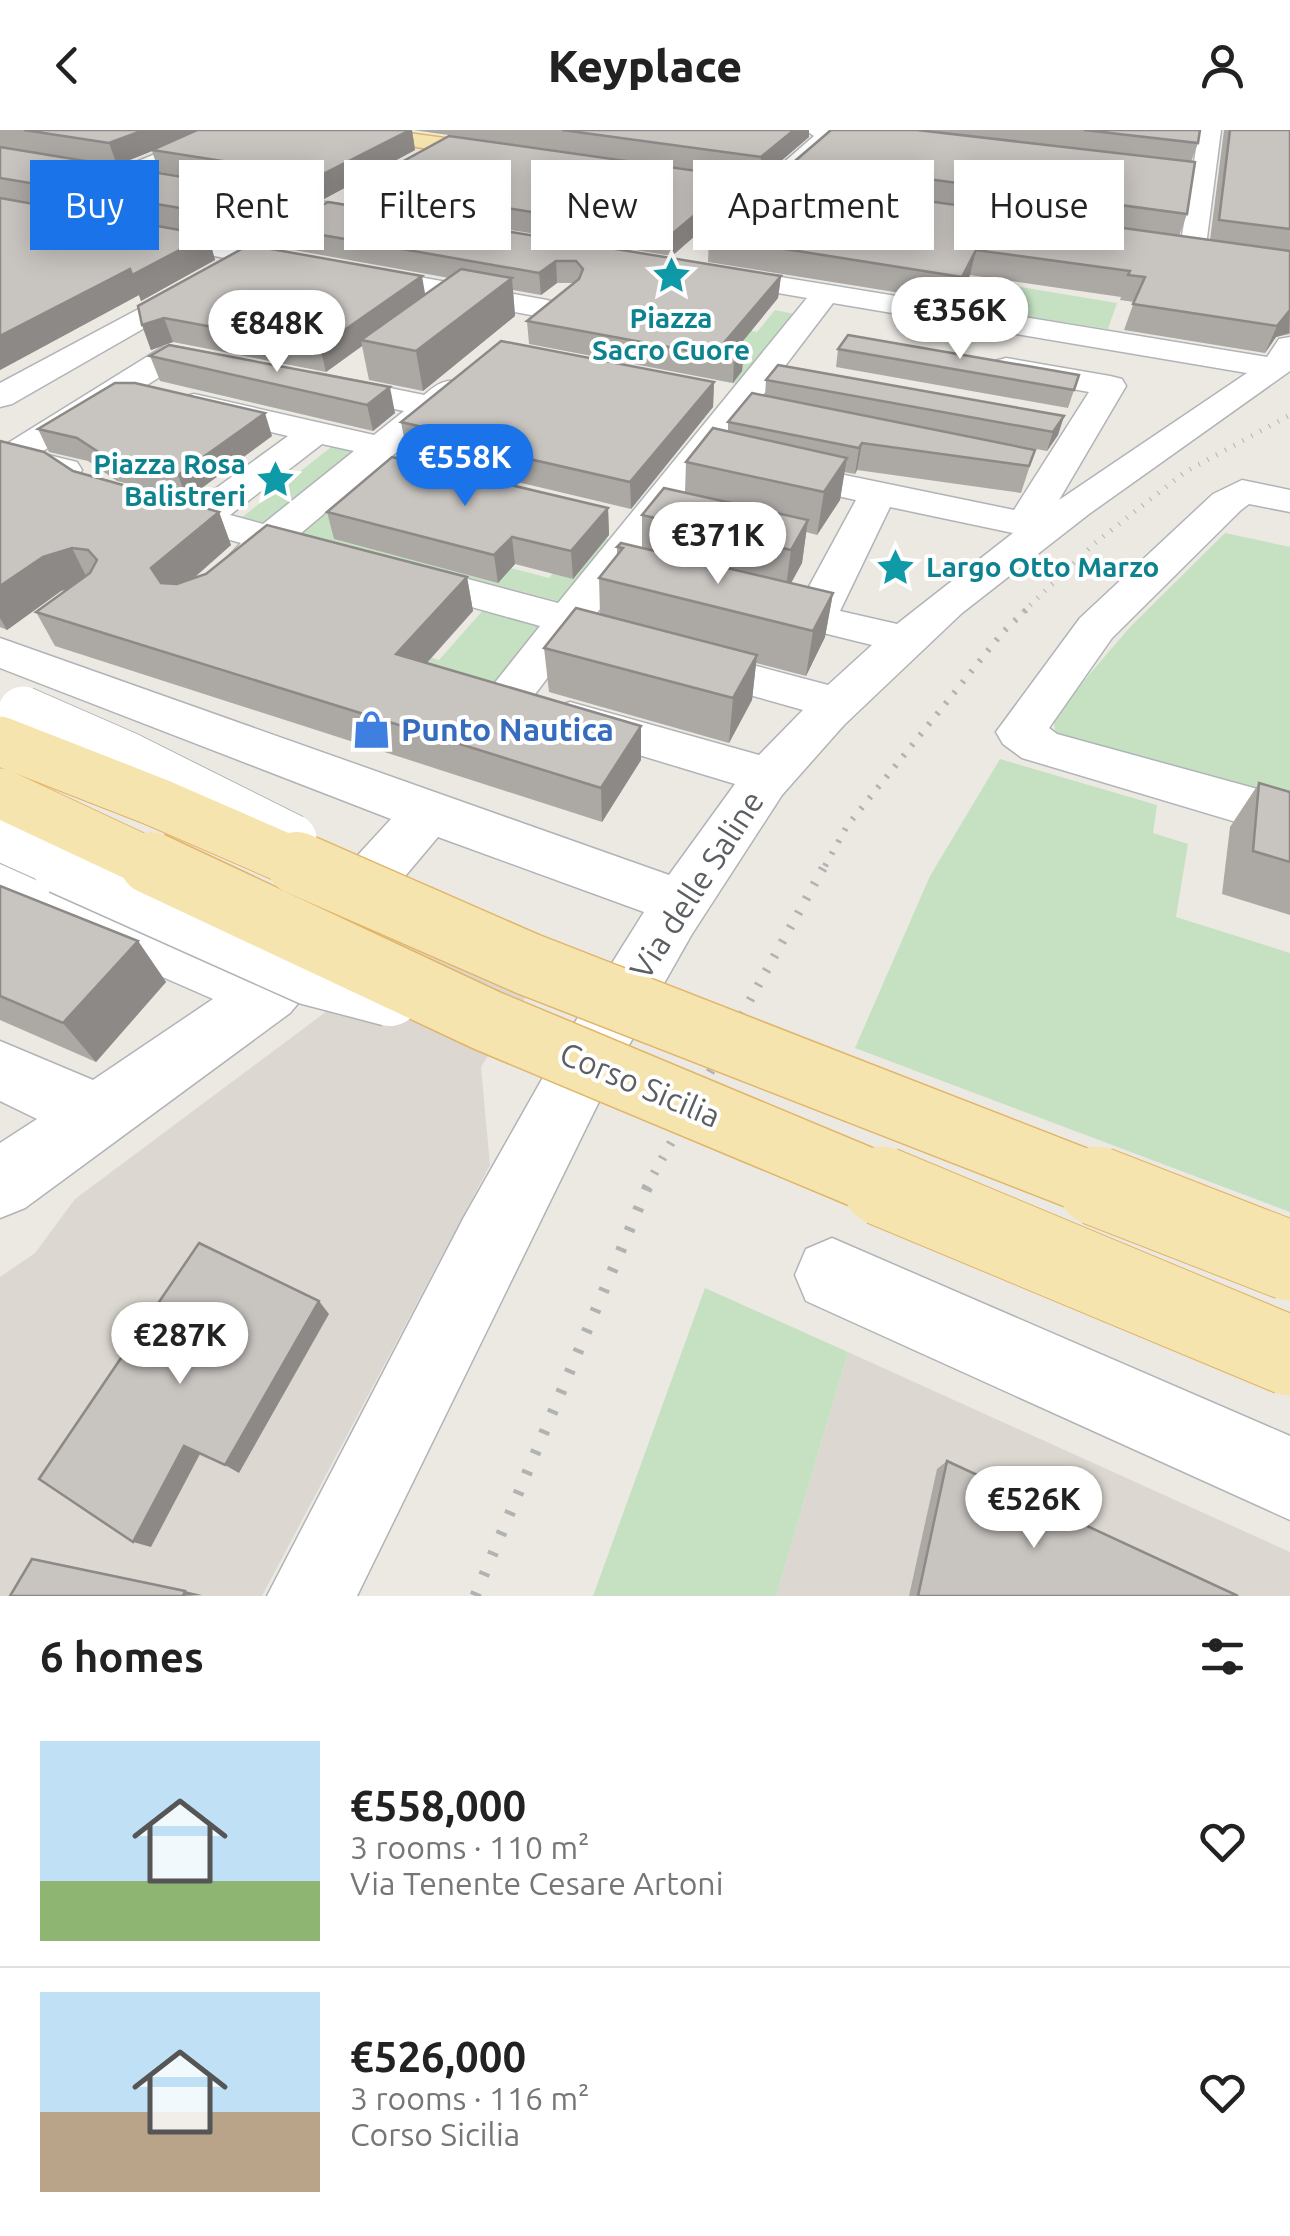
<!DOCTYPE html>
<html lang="en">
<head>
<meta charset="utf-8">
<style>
	:root { --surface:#fff; --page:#f2f2f2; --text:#222; --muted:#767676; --line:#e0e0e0; --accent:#1a73e8 }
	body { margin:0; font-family:Ubuntu,sans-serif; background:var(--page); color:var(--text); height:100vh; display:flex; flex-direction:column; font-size:38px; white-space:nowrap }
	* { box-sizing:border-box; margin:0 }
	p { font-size:32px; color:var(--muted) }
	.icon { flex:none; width:55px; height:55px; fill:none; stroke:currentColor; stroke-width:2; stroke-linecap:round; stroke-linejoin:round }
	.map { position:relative; height:1466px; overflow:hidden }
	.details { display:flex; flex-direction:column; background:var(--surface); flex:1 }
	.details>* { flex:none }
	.guide { position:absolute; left:30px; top:30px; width:1230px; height:90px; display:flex; gap:20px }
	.price { position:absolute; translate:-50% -85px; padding:0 22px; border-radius:35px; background:#fff; color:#222; font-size:32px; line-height:65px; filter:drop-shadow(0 2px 5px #0008) }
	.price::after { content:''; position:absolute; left:50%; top:60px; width:30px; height:22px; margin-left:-15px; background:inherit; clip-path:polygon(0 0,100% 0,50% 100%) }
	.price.current { background:var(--accent); color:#fff }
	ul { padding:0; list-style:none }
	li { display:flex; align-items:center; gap:30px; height:250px; padding:0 40px }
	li+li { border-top:2px solid var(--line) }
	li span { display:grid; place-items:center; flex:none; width:280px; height:200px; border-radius:0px; color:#555 }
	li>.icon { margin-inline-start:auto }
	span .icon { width:120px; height:120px; fill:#fffc; stroke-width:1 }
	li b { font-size:42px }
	h2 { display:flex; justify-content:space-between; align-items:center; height:120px; padding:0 40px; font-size:42px }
	.pill { padding:0 35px; border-radius:0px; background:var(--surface); box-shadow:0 5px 25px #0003; font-size:35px; line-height:90px }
	.pill.current { background:var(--accent); color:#fff }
	header { display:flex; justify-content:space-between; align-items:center; height:130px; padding:0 40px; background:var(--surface); font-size:45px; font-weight:800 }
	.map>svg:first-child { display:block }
</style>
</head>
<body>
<header><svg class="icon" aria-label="back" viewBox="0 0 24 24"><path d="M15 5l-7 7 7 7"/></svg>Keyplace<svg class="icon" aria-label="person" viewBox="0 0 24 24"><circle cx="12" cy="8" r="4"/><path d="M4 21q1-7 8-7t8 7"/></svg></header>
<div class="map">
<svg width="1290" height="1466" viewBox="0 0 1290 1466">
	<rect width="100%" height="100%" fill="#ece9e3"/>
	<g fill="#dcd8d1">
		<path d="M432,756l125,62 -76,119 9,98 -228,431h-262v-319l35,-24 40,-54 260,-194z"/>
		<path d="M848,1222l442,200v44h-514z"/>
	</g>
	<g fill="#c5e1c2">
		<path d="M996,153l121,20 -9,26 -126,-20z"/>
		<path d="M595,173l162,29 18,-22 20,4 -58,70 -21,-4 22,-26z"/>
		<path d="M335,314l28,6 -92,76 -30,-8z"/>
		<path d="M357,349l31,7 -43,39 204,53 37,-44 26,6 -50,62 -267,-70z"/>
		<path d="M1225,403l65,14v252l-234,-63 -3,-19 77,-90z"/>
		<path d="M220,467l219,63 45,-51 58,16 -60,76z"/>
		<path d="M1000,629l157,46 -4,28 35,11 -12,73 114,36v259l-435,-164 75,-172z"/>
		<path d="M705,1158l143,64 -72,244h-183z"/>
	</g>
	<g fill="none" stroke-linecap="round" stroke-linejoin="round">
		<defs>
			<g id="minor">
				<path d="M214,0h29l-165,73h-18l-3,-5 3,-5z"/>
				<path d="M805,0c27,0 90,0 110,11l-11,7 -67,-9 -108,97h-18l-4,-5 4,-5 103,-90z"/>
				<path d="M1199,0h22l-16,123 -13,8 -13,-8 12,-71 -72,-9 -11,-7 11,-7 74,9z"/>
				<path d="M214,55l176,27 13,8 -13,8 -184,-31 -4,-5z"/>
				<path d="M0,72l547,98 10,3 5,6 -5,6 -10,3 -547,-102z"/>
				<path d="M707,135l560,92 12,-18 11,-2v34l-201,143 -127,99 -118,112 -62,70 -90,139 -80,141 -255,521h-90l197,-379 103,-182 77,-123 -206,-75 -148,176 -265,195 -25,10v-75l37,-24 -37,-18v-60l93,39 120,-81 -213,-93v-46l258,104 133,-145 -391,-151v-30l669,237 66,-91 -182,-55 -7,-11 7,-11 17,-5 189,53 44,-45 -135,-38 -7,-10 7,-10 16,-5 144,38 44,-40 -73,-18 -7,-9 64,-118 -102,-22 -5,-8 5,-8 13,-3 247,51 75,-118 -94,-17 -5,-7 5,-7 11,-3 104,18 12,3 4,7 -67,114 188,-127 -414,-70 -307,403 -17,5 -17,-5 -7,-11 55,-69 -262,-73c-16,13 -24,18 -44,13l-6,-9 13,-14 -103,-29 -5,-8 5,-8 14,-4 41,11 95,-69 -106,-25 -5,-7 5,-7 12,-3 180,41 30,-24 -99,-21 -4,-7 4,-7 12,-3 107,22c13,-11 21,-17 39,-13l5,7 -5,7 -163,138 258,69 249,-305 -110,-19 -4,-6zM322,314l32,7 -91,73 -33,-9zM890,377l123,26 -116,91 -57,-13z"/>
				<path d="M206,143l14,8 -4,6 -204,117 -12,3v-24z"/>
				<path d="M172,216l61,12 5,7 -5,7 -11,3 -45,-9 -137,87 37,9 5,8 -5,8 -13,3 -64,-16v-17l161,-100z"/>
				<path d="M1242,350l48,10v22l-41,-8 -8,6 -129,128 -63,90 8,6 233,64v40l-268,-80 -19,-14 -7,-12 84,-114 133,-124z"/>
				<path d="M832,1108l458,198v84l-484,-219 -11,-26 11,-26z"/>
			</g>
			<g id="major">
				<path d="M331,0h56l123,17 11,7 -11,7 -168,-25z"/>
				<path d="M664,40l173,25 12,7 -12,7 -181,-27 -4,-5z"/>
			</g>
		</defs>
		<use href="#minor" stroke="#b0b4b7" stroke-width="3"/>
		<use href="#major" stroke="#e2b466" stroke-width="3"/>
		<use href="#minor" fill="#fff" fill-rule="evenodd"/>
		<use href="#major" fill="#f6e4ae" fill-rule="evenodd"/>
		<path stroke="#b1b2b2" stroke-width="5" stroke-dasharray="1 9" stroke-linecap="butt" d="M1023,482l72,-69 90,-71 105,-57"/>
		<path stroke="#b1b2b2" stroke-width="6" stroke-dasharray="2.5 11" stroke-linecap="butt" d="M825,736l22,-40 156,-194 23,-22"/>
		<path stroke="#b1b2b2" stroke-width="9" stroke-dasharray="2.5 14" stroke-linecap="butt" d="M646,1058l180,-325"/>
		<path stroke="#b1b2b2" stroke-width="11" stroke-dasharray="4 18" stroke-linecap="butt" d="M475,1466l173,-410"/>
		<defs>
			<g id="minor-bridge-far1">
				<path d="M23,581l103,45 166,83"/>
				<path d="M0,706l67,30"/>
			</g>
			<path id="minor-bridge" d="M62,733l248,111 80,21"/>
			<g id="major-bridge-far2">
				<path d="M0,611l156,61 147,64"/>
				<path d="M0,663l156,73"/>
			</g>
			<g id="major-bridge-far1">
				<path d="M151,733l337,158 400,167"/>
				<path d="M297,733l231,101 575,224"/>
			</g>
			<g id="major-bridge">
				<path d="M882,1056l408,170"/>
				<path d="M1097,1056l193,75"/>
			</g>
		</defs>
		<use href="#minor-bridge-far1" stroke="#b0b4b7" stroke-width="51" stroke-linecap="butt"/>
		<use href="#minor-bridge" stroke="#b0b4b7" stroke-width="65" stroke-linecap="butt"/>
		<use href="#major-bridge-far2" stroke="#e2b466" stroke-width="51" stroke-linecap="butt"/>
		<use href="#major-bridge-far1" stroke="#e2b466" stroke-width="65" stroke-linecap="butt"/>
		<use href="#major-bridge" stroke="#e2b466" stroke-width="81" stroke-linecap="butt"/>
		<use href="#minor-bridge-far1" stroke="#fff" stroke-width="49"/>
		<use href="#minor-bridge" stroke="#fff" stroke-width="62"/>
		<use href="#major-bridge-far2" stroke="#f6e4ae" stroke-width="49"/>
		<use href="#major-bridge-far1" stroke="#f6e4ae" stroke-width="62"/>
		<use href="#major-bridge" stroke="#f6e4ae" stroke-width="79"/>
	</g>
	<g fill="#aca9a5">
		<path d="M0,0h412l3,20 -91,49 -165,-27 -7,-21 -35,14 -117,-18z"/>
		<path d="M413,0h396v7l-49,42z"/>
		<path d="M831,0h369l-2,13 -7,19 -4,52 -8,22 31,4 14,-110h66v204l-14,3 -11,16 -141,-23 10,-28 -14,-2 1,-3 -151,-22 -13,27 -249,-40 1,-25 84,-55 2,-21z"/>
		<path d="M0,17l287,47 6,23 -47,25 -38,-7 7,25 -74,41 -2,-6 -139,75z"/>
		<path d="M360,55l378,13 -66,58 -308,-50z"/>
		<path d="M282,98l499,48 -3,22 -40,49 6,1 -2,23 -9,12 -204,-39 -2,-23 47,-38h-17l-16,12 -28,-5 2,26 -92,75 -54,-11 -7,-34 -36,26 -153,-30 -22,8 -9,-25 -4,-19 287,-11 24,-17 -161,-29z"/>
		<path d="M169,215l226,68 -22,18 -213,-50 -10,-25z"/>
		<path d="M838,219l241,26 -11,33 -232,-41z"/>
		<path d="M766,250l298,36 -6,19 -11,16 -97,-18 85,17 -14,43 -164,-23 -2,4 -11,-2 -4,28 -23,35 -11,-3 -4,31 -11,20 42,10 -8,44 -19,39 -50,-13 -4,37 -23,43 -180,-51 -5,-44 56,-34 -1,-36 18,-23v-8l25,1v-33l43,-22 1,-31 42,-31v-9l37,-27z"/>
		<path d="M714,252l-1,25 -82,102 -206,-49 -1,-8 -18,-4 -5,-26z"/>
		<path d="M38,299l234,7 -85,63 -70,-18 -29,-20 -39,-9z"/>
		<path d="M0,311l73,30 146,41 12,33 -38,34 274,-2 6,34 -46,52 214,97 -39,62 -547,-176 -19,-34 34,-24 -9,3 -54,39 -7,-3z"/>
		<path d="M608,378l1,27 -36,44 -58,-15 -17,19 -164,-44 -7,-27z"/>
		<path d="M1259,653l31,9v123l-68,-21 8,-67z"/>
		<path d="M0,756l138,55 28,41 -70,80 -96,-42z"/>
		<path d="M947,1331l291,135h-329l28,-127z"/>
	</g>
	<g fill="#8c8986">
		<path d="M144,0h61l-88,35 -8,-22z"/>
		<path d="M410,0h2l3,20 -91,49 -5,-23z"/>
		<path d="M794,0h15v7l-49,42 1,-22z"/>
		<path d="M740,47l-2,21 -66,58v-22z"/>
		<path d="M287,64l6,23 -47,25 -6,-24z"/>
		<path d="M208,105l7,25 -74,41 -2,-6 -139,75v-34l130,-67z"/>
		<path d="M976,120l-6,25 -13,27 5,-25z"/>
		<path d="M556,131l1,22 -16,12 -2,-22z"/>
		<path d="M422,146l4,23 -65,41 1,6 -36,26 -6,-25z"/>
		<path d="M781,146l-3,22 -49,60 -6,-14z"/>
		<path d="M512,148l3,38 -92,75 -7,-40z"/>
		<path d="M1290,180l-1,23 -13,4 -11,16 12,-27z"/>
		<path d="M164,188l9,24 -22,8 -9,-25z"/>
		<path d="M744,218l-2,23 -9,12 1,-24z"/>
		<path d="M714,252l-1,25 -82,102 -1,-27z"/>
		<path d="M390,257l5,26 -22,18 -6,-26z"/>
		<path d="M265,283l7,23 -85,63 -9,-24z"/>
		<path d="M1064,286l-6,19 -11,16 6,-19z"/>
		<path d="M862,313l-5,27 -2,4 4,-26z"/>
		<path d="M847,328l-7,42 -23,35 7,-43z"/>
		<path d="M608,378l1,27 -36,44 -2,-28z"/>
		<path d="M219,382l12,33 -65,57 -15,-34z"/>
		<path d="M808,390l-6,43 -17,31 6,-44z"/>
		<path d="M512,407l3,27 -17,19 -4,-28z"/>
		<path d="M72,418l17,34 -28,9 -54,39 -7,-12v-32l43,-29z"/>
		<path d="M467,447l6,34 -69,77 -8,-34z"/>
		<path d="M833,463l-8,44 -19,39 7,-45z"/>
		<path d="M757,525l-5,45 -23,43 4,-45z"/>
		<path d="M641,596v34l-39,62 -1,-34z"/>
		<path d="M138,811l28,41 -70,80 -33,-39z"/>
		<path d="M319,1171l10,13 -90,159 -14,-8z"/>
		<path d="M184,1316l16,8 -49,93 -18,-5z"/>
		<path d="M185,1461l17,4 -19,1z"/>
	</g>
	<g fill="#c8c4c0" stroke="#8c8986" stroke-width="2.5">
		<path d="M24,0h120l-35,13z"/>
		<path d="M197,0h213l-91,46 -167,-26z"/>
		<path d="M562,0h232l-33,27z"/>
		<path d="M831,0h86l278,32 -8,52 -392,-53z"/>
		<path d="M1084,0h116l-2,13z"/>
		<path d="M1230,0h60v99l-71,-9z"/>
		<path d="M449,6l291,41 -68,57 -312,-49z"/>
		<path d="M0,17l287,47 -47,24 -240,-40z"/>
		<path d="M774,50l516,71v59l-13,16 -144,-22 12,-27 -17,-2 2,-4 -154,-21 -14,27 -253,-40z"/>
		<path d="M0,68l208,37 -76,40 -2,-6 -130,67z"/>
		<path d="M328,72l453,74 -58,68 21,4 -10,11 -207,-38 52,-42 4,-10 -7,-8h-20l-17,12 -257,-45z"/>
		<path d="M249,115l173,31 -102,71 -156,-29 -22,7 -4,-19z"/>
		<path d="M461,139l51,9 -96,73 -55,-11z"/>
		<path d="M848,205l231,40 -5,15 -236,-41z"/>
		<path d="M501,211l213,41 -84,100 -210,-48 7,-6 -26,-6z"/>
		<path d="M169,215l221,42 -23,18 -217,-49z"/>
		<path d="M778,235l286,51 -11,16 -287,-52z"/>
		<path d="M115,253h20l130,30 -87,62 -72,-18 -29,-19 -39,-9z"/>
		<path d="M752,263l283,57 -6,16 -167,-23 -3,5 -131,-26z"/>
		<path d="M713,298l134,30 -23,34 -138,-30z"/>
		<path d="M0,311l44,11 29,19 146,41 -68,56 10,15 16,1 29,-10 61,-49 200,52 -71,77 245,72 -40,62 -565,-176 54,-39 7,-13 -9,-10 -16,-2 -29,9 -43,29z"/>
		<path d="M392,327l216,51 -37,43 -59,-14 -18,18 -167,-43z"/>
		<path d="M664,358l144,32 -17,30 -149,-35z"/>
		<path d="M621,413l212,50 -20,38 -214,-53 24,-30 -6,-1z"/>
		<path d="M576,478l181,47 -24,43 -189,-50z"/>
		<path d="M1259,653l31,9v70l-37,-11z"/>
		<path d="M0,756l138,55 -75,82 -63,-27z"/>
		<path d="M199,1113l120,58 -94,164 -41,-19 -51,96 -94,-63z"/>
		<path d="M947,1331l291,135h-320z"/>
		<path d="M32,1429l153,32 -2,5h-173z"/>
	</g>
	<defs>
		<symbol id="sight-bare" viewBox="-9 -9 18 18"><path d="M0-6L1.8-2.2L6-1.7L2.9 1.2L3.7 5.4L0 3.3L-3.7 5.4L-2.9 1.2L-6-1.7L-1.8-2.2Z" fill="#0f9aa8" stroke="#fff" stroke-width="2.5" paint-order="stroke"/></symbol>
		<symbol id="shop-bare" viewBox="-9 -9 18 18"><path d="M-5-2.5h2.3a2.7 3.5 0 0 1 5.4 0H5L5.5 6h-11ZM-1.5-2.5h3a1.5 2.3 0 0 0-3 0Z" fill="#3f7fe0" stroke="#fff" stroke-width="2.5" paint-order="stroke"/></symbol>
	</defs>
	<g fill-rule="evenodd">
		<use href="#sight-bare" x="644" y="118" width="55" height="55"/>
		<use href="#sight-bare" x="248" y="322" width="55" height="55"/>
		<use href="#sight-bare" x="868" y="410" width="55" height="55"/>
		<use href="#shop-bare" x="344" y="572" width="55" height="55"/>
	</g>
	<g text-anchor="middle" stroke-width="8" stroke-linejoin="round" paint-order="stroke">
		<g font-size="28" font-weight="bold" fill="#0d838f" stroke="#fff">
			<text x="671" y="198">Piazza<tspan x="671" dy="32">Sacro Cuore</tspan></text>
			<text x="246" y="344" text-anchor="end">Piazza Rosa<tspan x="246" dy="32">Balistreri</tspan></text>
			<text x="926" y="447" text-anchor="start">Largo Otto Marzo</text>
		</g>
		<g font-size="32" font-weight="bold" fill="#366cbe" stroke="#fff" text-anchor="start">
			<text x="401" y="611">Punto Nautica</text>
		</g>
		<g font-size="32" fill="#5b5f62" stroke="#fff">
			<text transform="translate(697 755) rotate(-57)" y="11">Via delle Saline</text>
			<text transform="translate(640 955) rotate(23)" y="11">Corso Sicilia</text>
		</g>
	</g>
</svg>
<b class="price" style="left:960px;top:232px">€356K</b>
<b class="price" style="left:277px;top:245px">€848K</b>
<b class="price current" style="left:465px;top:379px">€558K</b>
<b class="price" style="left:718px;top:457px">€371K</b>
<b class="price" style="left:180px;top:1257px">€287K</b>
<b class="price" style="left:1034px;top:1421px">€526K</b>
<div class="guide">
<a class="pill current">Buy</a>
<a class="pill">Rent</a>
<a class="pill">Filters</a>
<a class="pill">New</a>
<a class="pill">Apartment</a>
<a class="pill">House</a>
</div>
</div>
<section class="details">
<h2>6 homes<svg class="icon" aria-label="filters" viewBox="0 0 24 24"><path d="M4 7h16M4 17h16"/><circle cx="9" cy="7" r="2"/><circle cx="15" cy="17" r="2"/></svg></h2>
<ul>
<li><span style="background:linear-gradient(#bfe0f5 70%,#8fb573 0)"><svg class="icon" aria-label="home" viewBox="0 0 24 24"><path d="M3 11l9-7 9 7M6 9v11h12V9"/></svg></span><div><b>€558,000</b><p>3 rooms · 110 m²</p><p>Via Tenente Cesare Artoni</p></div><svg class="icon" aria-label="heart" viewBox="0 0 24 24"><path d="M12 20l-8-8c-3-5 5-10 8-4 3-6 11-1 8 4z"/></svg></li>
<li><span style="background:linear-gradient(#bfe0f5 60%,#b9a48a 0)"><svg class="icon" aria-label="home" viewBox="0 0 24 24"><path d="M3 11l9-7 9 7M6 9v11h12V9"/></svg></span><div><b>€526,000</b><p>3 rooms · 116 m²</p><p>Corso Sicilia</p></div><svg class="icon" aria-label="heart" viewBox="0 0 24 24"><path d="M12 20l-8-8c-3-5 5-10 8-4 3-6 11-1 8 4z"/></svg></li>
</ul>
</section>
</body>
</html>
